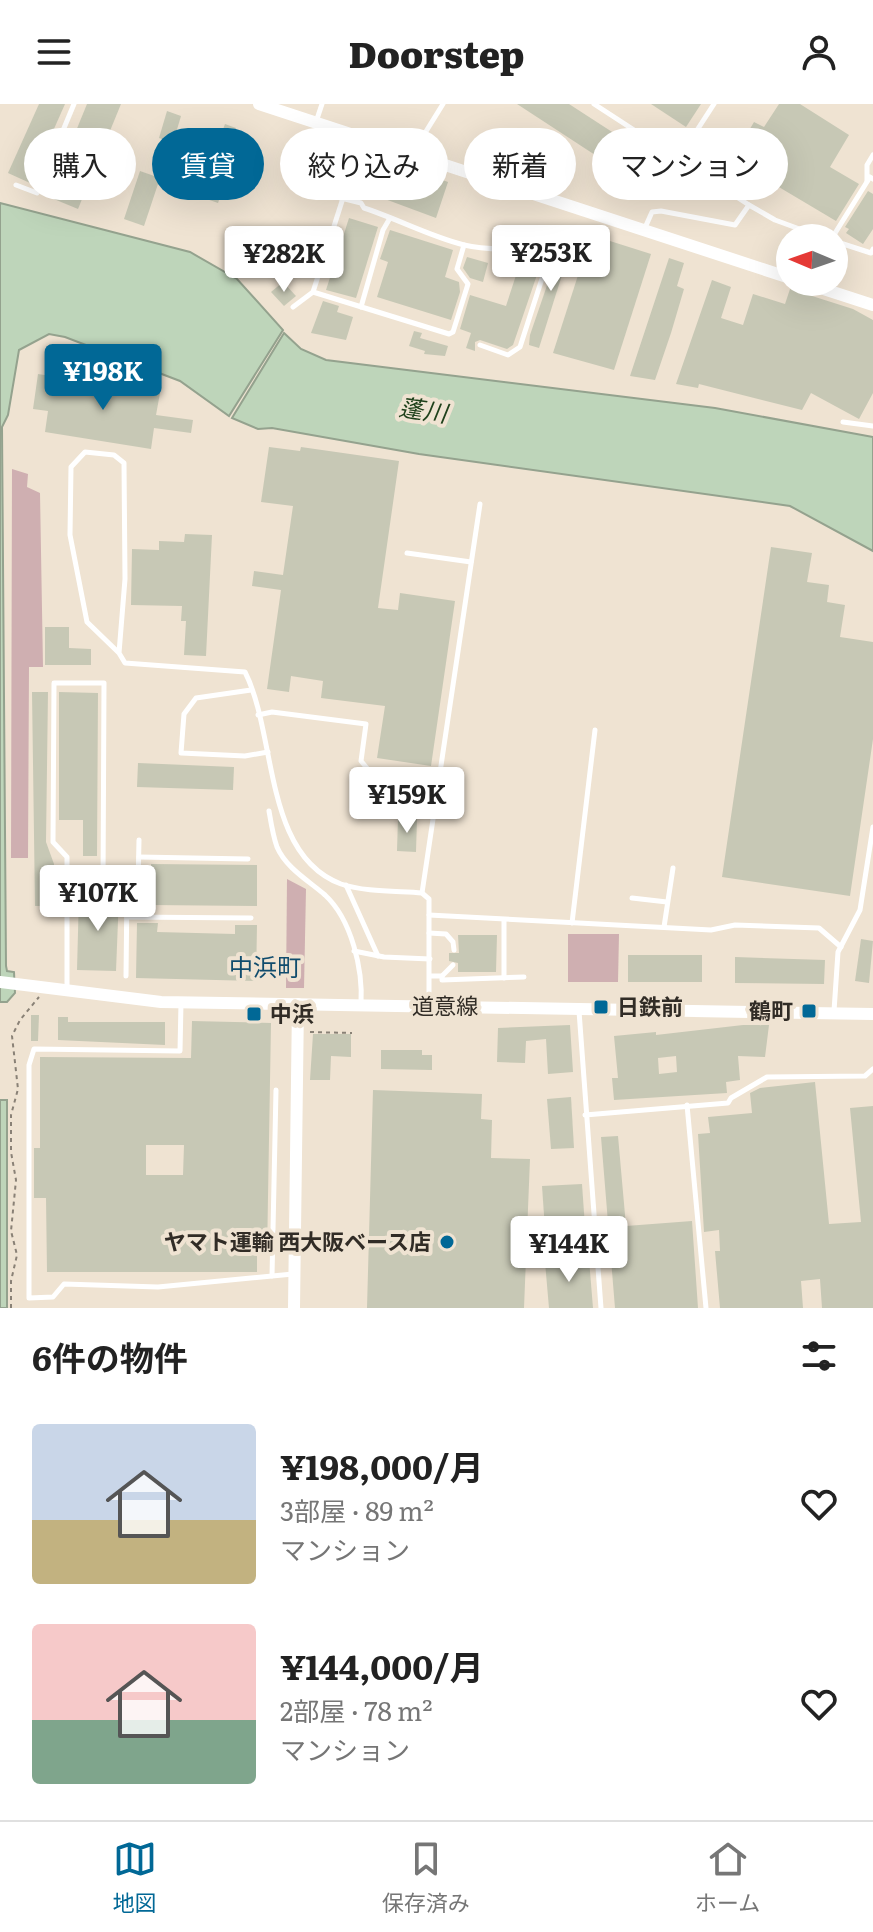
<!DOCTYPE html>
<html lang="ja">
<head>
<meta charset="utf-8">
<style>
	:root { --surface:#fff; --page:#f2f2f2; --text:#222; --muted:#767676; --line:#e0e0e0; --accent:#016896 }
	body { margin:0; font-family:Literata,"Noto Sans JP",serif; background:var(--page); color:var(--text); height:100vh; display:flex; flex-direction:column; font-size:30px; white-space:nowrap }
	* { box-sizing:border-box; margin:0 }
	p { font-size:26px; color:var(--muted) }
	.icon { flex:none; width:44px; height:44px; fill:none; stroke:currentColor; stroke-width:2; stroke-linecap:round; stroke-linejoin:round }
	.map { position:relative; height:1204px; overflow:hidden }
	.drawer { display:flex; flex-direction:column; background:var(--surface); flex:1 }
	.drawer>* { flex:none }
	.guide { position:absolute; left:24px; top:24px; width:826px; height:72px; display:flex; gap:16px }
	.needle { width:52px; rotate:272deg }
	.fabs { position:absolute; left:776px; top:120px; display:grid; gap:16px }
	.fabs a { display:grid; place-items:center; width:72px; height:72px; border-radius:50%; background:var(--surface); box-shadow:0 8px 32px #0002; font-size:40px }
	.price { position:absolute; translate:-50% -68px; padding:0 18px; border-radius:8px; background:#fff; color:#222; font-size:26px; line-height:52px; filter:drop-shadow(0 2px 4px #0008) }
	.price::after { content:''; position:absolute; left:50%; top:48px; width:24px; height:18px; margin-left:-12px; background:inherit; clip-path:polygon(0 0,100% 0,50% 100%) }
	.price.active { background:var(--accent); color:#fff }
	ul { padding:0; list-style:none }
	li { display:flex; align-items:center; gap:24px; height:200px; padding:0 32px }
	li span { display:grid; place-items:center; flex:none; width:224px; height:160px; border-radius:8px; color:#555 }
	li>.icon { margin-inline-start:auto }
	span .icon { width:96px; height:96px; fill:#fffc; stroke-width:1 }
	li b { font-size:34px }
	h2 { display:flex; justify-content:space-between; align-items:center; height:96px; padding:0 32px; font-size:34px }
	.chip { padding:0 28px; border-radius:36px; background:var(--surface); box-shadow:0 8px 32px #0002; font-size:28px; line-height:72px }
	.chip.active { background:var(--accent); color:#fff }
	header { display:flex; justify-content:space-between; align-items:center; height:104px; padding:0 32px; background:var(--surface); font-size:36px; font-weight:800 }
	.tab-bar { display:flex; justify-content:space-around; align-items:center; height:112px; border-top:2px solid var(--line); background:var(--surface); font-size:22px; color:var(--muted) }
	.tab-bar a { display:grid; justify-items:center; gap:4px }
	.tab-bar .active { color:var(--accent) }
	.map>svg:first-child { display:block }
</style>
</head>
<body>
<header><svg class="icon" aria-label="menu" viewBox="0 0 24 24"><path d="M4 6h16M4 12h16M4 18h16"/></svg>Doorstep<svg class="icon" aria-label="person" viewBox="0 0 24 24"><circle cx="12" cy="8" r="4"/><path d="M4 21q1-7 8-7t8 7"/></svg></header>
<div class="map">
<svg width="873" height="1204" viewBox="0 0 873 1204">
	<rect width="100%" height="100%" fill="#efe3d2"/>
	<g fill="#cfafb1">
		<path d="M12,365l16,5 -1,13 13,6 3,174h-14l-1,191h-17z"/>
		<path d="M287,775l19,10 -2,99h-18z"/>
		<path d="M568,830h51l-1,48h-50z"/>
	</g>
	<g fill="#bed5ba" stroke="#94a28e" stroke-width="2">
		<path d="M0,99l190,49 47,27 46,51 -54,86 -49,-35 -115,-44 -16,-3 -30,16 -11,65 -6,12 4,539 1,5 7,1 1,21 -8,9h-7z"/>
		<path d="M284,229l17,16 25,11 389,48 158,29v114l-83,-45 -371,-52 -147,-26 -14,1 -26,-11z"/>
		<rect x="0" y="996" width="7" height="208"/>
	</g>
	<g fill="#c7c8b5" fill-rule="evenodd">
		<path d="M39,0h26l-35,79 -22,-10z"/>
		<path d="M87,0h34l-43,105 -29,-12z"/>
		<path d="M517,0h52l111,72 -16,24z"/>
		<path d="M651,0h50l-15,23z"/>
		<path d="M779,0h21l49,31 -19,32 29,17 -23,37 -104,-62 22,-37 10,5z"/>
		<path d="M167,7l14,5 -8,27 -14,-5z"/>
		<path d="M225,20l11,4 -3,8 7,3 -22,64 -20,-7z"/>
		<path d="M377,53l71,25 -12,36 -70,-26z"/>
		<path d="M140,67l20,7 -16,48 -20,-7z"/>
		<path d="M868,87l5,3v35l-10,15 -17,-11 3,-4 -4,-2z"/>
		<path d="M349,114l29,9 -22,71 -30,-8z"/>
		<path d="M390,126l63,20 -8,27 14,5 1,10 -9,28 -74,-23 11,-35 -8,-3z"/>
		<path d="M565,129l9,4 -35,111 -10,-3 1,-10z"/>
		<path d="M591,131l60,19 -37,116 -61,-17z"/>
		<path d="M467,153l21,6 -5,19 -13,-4 -7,-10z"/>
		<path d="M669,154l15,5 -7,23 7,3 -13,44 -16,47 -25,-4z"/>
		<path d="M521,156l19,6 -27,79 -6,4 -27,-9 -5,2v9l-9,-3 5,-15 -11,-4 10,-34 36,11z"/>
		<path d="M712,176l19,7 -10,31 22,7 10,-31 32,10 5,-15 63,20 20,11v73l-14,26 -48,-26 -9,17 -103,-26 -1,4 -22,-4z"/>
		<path d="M283,178l13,14 -12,10 -13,-14z"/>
		<path d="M323,197l16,5 -2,6 16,5 -7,23 -35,-7z"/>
		<path d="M414,227l8,2 -2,5 28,8 -3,10 -21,-2 1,-3 -16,-5z"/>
		<path d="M38,270l122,19 -4,22 37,5 -2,13 -37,-5 -3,21 -106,-17 3,-21 -15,-2z"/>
		<path d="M269,343l31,4 1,-4 98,14 -21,147 20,2 2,-17 55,8 -24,165 -54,-8 8,-52 -64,-8 2,-17 -32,-5 -2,16 -22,-3 14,-99 -29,-4 2,-15 29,4 10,-69 -32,-4z"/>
		<path d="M185,430l27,1 -6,121 -22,-1 2,-34h-5l1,-15 -51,-1 1,-56 27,1v-9l25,1z"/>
		<path d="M771,443l41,6 -5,29 22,3 -2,17 18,3 -5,32 33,5v97l-23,157 -128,-19z"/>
		<path d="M45,523h24v21l22,1v16h-46z"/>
		<path d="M32,588h16l-2,150 8,22v42h-19z"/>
		<path d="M59,588l39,1 -1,163h-14v-36h-24z"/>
		<path d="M138,659l96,4 -1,23 -96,-3z"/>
		<path d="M379,678l33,5 -3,18 -33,-5z"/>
		<path d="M398,714l19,1 -1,33 -19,-1z"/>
		<path d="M151,760l106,1v41l-107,-1z"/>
		<path d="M79,791l40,1 -3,75 -39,-1z"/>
		<path d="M137,819h21l-1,9 78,2v-9h22l-1,56 -120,-3z"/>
		<path d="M458,831h39l-1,37h-38v-9l-9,-2v-8h10z"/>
		<path d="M861,835l12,2 -4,42 -14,-2z"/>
		<rect x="628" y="851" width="74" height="27"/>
		<path d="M735,853l90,3 -1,24 -89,-1z"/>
		<path d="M31,911h8l-1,26h-7z"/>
		<path d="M58,913h10v5h97v23l-107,-5z"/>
		<path d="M192,917l79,2 -4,232h-10v17h-210l-1,-74h-12v-50h6v-91l151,1zM146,1041h38l-1,30h-37z"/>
		<path d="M570,921l3,47 -25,2 -2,-35 -20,2 -1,22 -28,-1 1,-34z"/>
		<path d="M743,921h26l-4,32 -27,-1 2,24 -14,2 1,11 -113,7 -2,-22h6l-4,-42 42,-4v3zM676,952l1,16 -18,2 -1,-16z"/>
		<path d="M313,930h38v23l-20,-1 -1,24h-20z"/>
		<path d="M381,946h41v5h10v15l-51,-1z"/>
		<path d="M815,978l14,142 32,-2 -11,-114 23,-2v202h-51l-2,-29 -19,2 2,27h-83l-5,-57h5l-1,-21 -15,2 -6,-98 12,-1 -2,-16 44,-4 -2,-20 10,-5z"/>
		<path d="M373,986l109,4 -1,25 11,1 -1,38 39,1 -6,149h-157z"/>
		<path d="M571,993l3,51 -23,1 -4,-50z"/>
		<path d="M618,1032l8,90 66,-5 6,87h-83l-14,-171z"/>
		<path d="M582,1080l4,57 -40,3 -4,-58z"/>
		<path d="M589,1155l4,49h-44l-4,-46z"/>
	</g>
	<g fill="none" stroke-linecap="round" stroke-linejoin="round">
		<g stroke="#898176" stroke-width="2" stroke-dasharray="4 4" stroke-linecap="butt">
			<path d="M310,928l42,1"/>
			<path d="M11,1204v-27l6,-26 -6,-24 5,-51 -5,-28v-37l7,-26 -6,-53 8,-16 19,-23"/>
		</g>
		<g stroke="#fff" stroke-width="5">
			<path d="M594,0l155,101 26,15 49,18"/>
			<path d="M316,18l6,-18"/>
			<path d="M344,29l-5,15 -2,49 24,6 3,5c34,11 65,28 100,37 29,7 52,1 81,9l3,6 -28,87 -12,8 -28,-10"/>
			<path d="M412,50l31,-50"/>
			<path d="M679,54l35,-54"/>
			<path d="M867,77v-16l6,-10"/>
			<path d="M16,81l21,8 37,-89"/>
			<path d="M644,126l8,-18 9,-1 74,14 14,-20"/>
			<path d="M832,134l38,-61 3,2"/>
			<path d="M834,137l37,12 2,-4"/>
			<path d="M313,188l136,42 4,-2 15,-48 -11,-15 7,-24"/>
			<path d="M293,203l20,-15 30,-94"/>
			<path d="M361,203l22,-77 7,-12"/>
			<path d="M843,318l30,4"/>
			<path d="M407,449l64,9"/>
			<path d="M119,549l-32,-31 -17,-87 1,-68 14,-15 29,3 10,8 1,116 -6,74 6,10 120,9c32,63 18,183 96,212 24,8 55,7 81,9l7,6v107"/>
			<path d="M251,586l-55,8 -12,16 -3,39 64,3 23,-4"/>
			<path d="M258,611l14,-3 94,12 -5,37 10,12 67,9"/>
			<path d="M269,707c2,12 4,25 8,36 9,21 32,34 48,48 27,25 38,75 36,109"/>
			<path d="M139,753l109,2"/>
			<path d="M346,781l32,71"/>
			<path d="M67,782v-29l-14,-15 1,-159h50l-1,204"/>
			<path d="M422,789l58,-389"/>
			<path d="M632,794l35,4"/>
			<path d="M429,811l282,15 24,-5 84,3 22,19"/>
			<path d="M127,813l124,1"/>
			<path d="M572,819l23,-193"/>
			<path d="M664,823l9,-59"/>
			<path d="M429,829l17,1 7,8 1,8"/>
			<path d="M354,847l30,6 46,2"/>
			<path d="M126,872l1,-89"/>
			<path d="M430,872h12v4l82,-3"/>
			<path d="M442,872l11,-11"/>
			<path d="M504,874v-58"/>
			<path d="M67,886v-104l71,1 1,-47"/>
			<path d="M181,899l-1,48 -146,-2 -5,16v233l24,-1 11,-13 94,3 135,-13"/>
			<path d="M579,907l22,297"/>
			<path d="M834,907l4,-59 22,-42 13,-83"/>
			<path d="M687,1001l19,203"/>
			<path d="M585,1011l143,-12 3,-5 36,-21 98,-1 8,-7"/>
			<path d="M272,1172l4,-186"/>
		</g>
		<g stroke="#fff" stroke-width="12">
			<path d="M259,0l531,174"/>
			<path d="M802,178l71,23"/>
			<path d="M0,878l161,20 712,12"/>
			<path d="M294,1204l4,-304"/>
		</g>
	</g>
	<g fill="#016896" stroke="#efe3d2" stroke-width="3">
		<rect x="593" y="895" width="16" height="16" rx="4"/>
		<rect x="801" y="899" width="16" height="16" rx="4"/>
		<rect x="246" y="902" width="16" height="16" rx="4"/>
		<circle cx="447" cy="1138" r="8"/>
	</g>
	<g text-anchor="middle" stroke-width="8" stroke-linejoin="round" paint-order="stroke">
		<g font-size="22" fill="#312c26" stroke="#efe3d2">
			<text x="445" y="910">道意線</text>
		</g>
		<g font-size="22" font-weight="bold" fill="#312c26" stroke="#efe3d2" text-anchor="start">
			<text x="617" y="911">日鉄前</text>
			<text x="793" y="915" text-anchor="end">鶴町</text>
			<text x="270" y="918">中浜</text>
			<text x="431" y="1146" text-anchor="end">ヤマト運輸 西大阪ベース店</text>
		</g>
		<g font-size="24" font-style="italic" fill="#1f411b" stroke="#efe3d2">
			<text transform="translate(423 307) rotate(8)" y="8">蓬川</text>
		</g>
		<g font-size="24" fill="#104c6d" stroke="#efe3d2">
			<text x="265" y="872">中浜町</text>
		</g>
	</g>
</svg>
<div class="fabs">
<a><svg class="needle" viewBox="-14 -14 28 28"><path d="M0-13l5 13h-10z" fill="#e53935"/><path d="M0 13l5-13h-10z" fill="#767676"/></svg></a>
</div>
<b class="price" style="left:551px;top:189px">¥253K</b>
<b class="price" style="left:284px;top:190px">¥282K</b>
<b class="price active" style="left:103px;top:308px">¥198K</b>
<b class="price" style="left:407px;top:731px">¥159K</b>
<b class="price" style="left:98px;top:829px">¥107K</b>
<b class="price" style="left:569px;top:1180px">¥144K</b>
<div class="guide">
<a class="chip">購入</a>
<a class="chip active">賃貸</a>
<a class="chip">絞り込み</a>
<a class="chip">新着</a>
<a class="chip">マンション</a>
</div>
</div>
<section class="drawer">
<h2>6件の物件<svg class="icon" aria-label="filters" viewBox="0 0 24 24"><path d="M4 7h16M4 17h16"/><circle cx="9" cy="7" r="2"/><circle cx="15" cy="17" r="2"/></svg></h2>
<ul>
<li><span style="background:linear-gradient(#c9d6e8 60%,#c2b280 0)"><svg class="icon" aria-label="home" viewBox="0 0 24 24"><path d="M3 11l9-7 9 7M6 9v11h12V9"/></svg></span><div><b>¥198,000/月</b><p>3部屋 · 89 m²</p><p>マンション</p></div><svg class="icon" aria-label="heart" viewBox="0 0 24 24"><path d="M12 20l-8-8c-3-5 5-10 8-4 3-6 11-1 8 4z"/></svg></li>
<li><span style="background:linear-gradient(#f6c9c9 60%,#7fa58c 0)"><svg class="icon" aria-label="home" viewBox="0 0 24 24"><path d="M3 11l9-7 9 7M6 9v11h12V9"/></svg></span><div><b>¥144,000/月</b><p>2部屋 · 78 m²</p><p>マンション</p></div><svg class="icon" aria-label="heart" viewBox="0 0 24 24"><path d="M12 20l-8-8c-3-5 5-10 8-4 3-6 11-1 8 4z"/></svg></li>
</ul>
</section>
<nav class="tab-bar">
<a class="active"><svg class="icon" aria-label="map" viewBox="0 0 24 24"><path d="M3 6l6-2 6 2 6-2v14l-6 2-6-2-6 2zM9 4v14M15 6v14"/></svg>地図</a>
<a><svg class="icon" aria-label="saved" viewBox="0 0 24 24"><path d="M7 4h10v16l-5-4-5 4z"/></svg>保存済み</a>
<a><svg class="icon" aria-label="home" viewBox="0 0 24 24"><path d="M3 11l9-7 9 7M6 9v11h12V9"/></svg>ホーム</a>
</nav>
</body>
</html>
